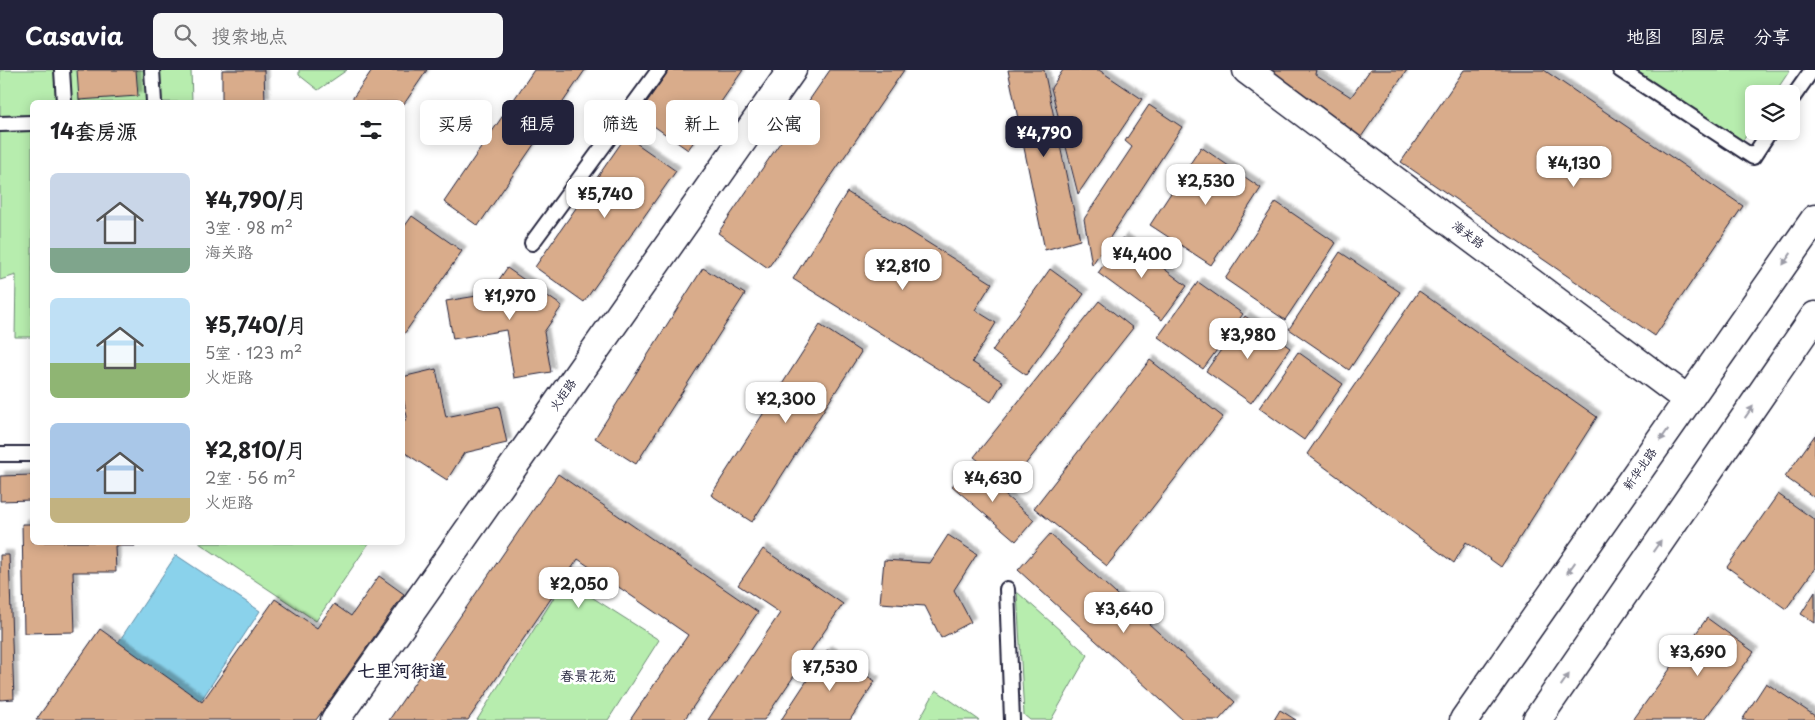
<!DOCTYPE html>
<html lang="zh">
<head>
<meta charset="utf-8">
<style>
	:root { --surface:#fff; --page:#f6f6f6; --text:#202124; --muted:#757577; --accent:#22223b }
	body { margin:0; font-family:"Playpen Sans","LXGW WenKai TC",sans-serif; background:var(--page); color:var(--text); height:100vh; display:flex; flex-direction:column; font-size:19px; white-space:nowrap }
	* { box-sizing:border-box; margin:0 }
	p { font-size:16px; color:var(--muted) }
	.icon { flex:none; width:28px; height:28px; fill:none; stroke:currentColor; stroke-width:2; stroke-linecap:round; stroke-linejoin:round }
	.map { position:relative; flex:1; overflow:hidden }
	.details { position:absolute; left:30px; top:30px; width:375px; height:445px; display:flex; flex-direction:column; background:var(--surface); border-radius:8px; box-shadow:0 2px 12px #0003 }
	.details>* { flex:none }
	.guide { position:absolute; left:420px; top:30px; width:475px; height:45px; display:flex; gap:10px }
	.controls { position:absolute; left:1745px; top:15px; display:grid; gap:10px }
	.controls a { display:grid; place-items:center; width:55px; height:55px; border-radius:8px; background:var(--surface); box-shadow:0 2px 12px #0003; font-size:25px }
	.price { position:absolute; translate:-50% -42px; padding:0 11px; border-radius:10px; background:#fff; color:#222; font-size:16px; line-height:32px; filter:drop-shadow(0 1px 2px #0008) }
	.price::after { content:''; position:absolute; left:50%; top:30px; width:15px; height:11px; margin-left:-8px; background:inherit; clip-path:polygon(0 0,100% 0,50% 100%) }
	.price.current { background:var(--accent); color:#fff }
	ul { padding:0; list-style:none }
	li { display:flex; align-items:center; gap:15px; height:125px; padding:0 20px }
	li span { display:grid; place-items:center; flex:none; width:140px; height:100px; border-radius:8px; color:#555 }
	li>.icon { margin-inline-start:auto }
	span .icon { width:60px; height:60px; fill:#fffc; stroke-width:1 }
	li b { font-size:21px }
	h2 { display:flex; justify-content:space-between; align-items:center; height:60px; padding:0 20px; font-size:21px }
	.pill { padding:0 18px; border-radius:8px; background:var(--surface); box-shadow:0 2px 12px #0003; font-size:18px; line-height:45px }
	.pill.current { background:var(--accent); color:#fff }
	header { display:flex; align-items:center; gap:30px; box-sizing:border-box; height:70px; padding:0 25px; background:var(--accent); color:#fff }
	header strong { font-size:24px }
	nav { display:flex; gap:28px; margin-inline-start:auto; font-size:18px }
	.search { width:350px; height:45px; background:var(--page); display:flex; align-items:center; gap:12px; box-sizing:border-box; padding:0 18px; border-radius:8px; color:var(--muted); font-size:19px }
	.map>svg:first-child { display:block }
</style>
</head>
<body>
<header>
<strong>Casavia</strong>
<div class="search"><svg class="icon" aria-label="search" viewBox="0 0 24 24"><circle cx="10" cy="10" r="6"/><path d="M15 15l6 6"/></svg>搜索地点</div>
<nav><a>地图</a><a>图层</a><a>分享</a></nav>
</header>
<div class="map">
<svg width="1815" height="650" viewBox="0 0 1815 650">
	<defs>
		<filter id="shadow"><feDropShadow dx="4.5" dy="-4.5" stdDeviation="1" flood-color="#0004"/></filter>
	</defs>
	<rect width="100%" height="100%" fill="#fff"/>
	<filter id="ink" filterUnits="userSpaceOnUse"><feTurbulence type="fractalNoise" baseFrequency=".02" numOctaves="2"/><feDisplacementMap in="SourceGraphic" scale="10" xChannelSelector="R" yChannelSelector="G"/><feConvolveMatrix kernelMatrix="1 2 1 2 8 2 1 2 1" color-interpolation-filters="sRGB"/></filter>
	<g filter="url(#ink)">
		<g fill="#b7edae" stroke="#6c8874">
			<path d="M0,0h191l1,32h-160v235h-17l1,-62 -16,5z"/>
			<path d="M299,0h48l-29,20 -19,-15z"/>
			<path d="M1616,0h174l-16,24h-20v30l-18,27z"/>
			<path d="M199,473h170l-53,78z"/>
			<path d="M565,510l94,60 -51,80h-131z"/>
			<path d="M1017,522l71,63 -37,65h-21l-6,-5z"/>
			<path d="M936,620l43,30h-60z"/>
		</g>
		<path fill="#8ad2eb" stroke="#608ca5" d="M176,485l84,56 -72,109h-121z"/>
		<g fill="#d9ac8b" stroke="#22223b" filter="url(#shadow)">
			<path d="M77,0h59l2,26 -59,4z"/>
			<path d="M222,0h42l1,32h-43z"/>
			<path d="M372,0h55l-25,37v-5h-52z"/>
			<path d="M534,0h51l-107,156 -34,-24z"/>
			<path d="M669,0h74l-55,80 -50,-35z"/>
			<path d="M830,0h74l-136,198 -50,-35z"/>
			<path d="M1008,0h36l36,170 -35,10z"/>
			<path d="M1063,0h36l43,29 -64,95 -27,-106z"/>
			<path d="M1266,0h50l-1,4 36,23 19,-27h37l-50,73z"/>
			<path d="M1464,0h80l199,136 -88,130 -254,-174z"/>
			<path d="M1149,35l33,22 -90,138 -8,-46 48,-72 -7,-6z"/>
			<path d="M626,66l50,35 -92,131 -49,-35z"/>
			<path d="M1201,77l60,41 -50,77 -61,-40z"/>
			<path d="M847,122l145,91 -17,27 21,13 -24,39 31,20 -12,20 -198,-123z"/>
			<path d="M1276,132l60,41 -51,77 -60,-41z"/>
			<path d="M412,146l50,35 -60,86v-107z"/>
			<path d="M1123,168l64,48 -25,34 -64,-47z"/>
			<path d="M1340,182l60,40 -51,78 -60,-41z"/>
			<path d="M507,198l55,38 -18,26 7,40 -37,6 -8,-48 -53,9 -7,-38 43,-7z"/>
			<path d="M703,198l42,26 -109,170 -41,-26z"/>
			<path d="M1050,199l34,25 -58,81 -34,-24z"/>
			<path d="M1198,212l45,32 -40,55 -45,-32z"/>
			<path d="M1419,221l178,126 -96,150 -35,-25 -12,21 -147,-109z"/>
			<path d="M1099,231l34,27 -124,157 -35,-28z"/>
			<path d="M1245,246l45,32 -39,55 -45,-32z"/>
			<path d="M820,255l41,27 -109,170 -41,-27z"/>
			<path d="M1298,282l45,32 -39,56 -45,-32z"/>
			<path d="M1150,290l73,57 -116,149 -73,-58z"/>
			<path d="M436,299l10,48 53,-11 8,37 -43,10 -17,27 -45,-29v-26l5,-8 -5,-25v-15z"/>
			<path d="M1815,365v63l-30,-21z"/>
			<path d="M970,395l64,55 -18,21 -64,-55z"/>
			<path d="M558,404l200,138 -74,108h-54l58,-85 -110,-76 -110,161h-79z"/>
			<path d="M32,405v25l-32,1v-25z"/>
			<path d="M1778,424l37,26v48l-29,41 -59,-42z"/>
			<path d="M22,454h10v18h103v4h-20l1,26h-43l2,60 -51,1z"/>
			<path d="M1050,464l185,168 -16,18h-36l-165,-150z"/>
			<path d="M948,465l29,19 -23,36 17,32 -30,16 -16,-32 -45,-3 4,-43 46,3z"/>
			<path d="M763,479l80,55 -79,116h-56l72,-107 -42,-28z"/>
			<path d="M0,485h9l5,144 -14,1z"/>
			<path d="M379,506l25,18 -88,126h-280l64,-91 102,73 73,-103 42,29 17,-24 17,12z"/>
			<path d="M1815,522v31l-14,-9z"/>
			<path d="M1707,548l47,34 -50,68h-71z"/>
			<path d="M827,580l48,31 -25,39h-69z"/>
			<path d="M1766,613l49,33v4h-73z"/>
			<path d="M1280,640l16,10h-22z"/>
		</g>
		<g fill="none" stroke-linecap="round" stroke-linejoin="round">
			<defs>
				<g id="lane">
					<path d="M62,0l2,32"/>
					<path d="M152,0l2,32"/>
					<path d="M1620,0l133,87 17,-26"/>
					<path d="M1791,30l21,-30"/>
					<path d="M0,54l32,-1"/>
					<path d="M532,173l127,-173"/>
					<path d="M0,384h32"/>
					<path d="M1007,519l5,131"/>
				</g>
				<g id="street">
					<path d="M1247,0l441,330"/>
					<path d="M335,650l457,-650"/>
				</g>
				<g id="secondary">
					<path d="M1464,650l351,-501"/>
					<path d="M1537,650l278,-404"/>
				</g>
			</defs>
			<use href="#lane" stroke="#22223b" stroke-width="18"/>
			<use href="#street" stroke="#22223b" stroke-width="31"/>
			<use href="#secondary" stroke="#22223b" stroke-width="31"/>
			<use href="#lane" stroke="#fff" stroke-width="14"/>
			<use href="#street" stroke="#fff" stroke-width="28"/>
			<use href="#secondary" stroke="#fff" stroke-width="28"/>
		</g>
		<defs><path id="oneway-solid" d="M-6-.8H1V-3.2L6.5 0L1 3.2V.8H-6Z" transform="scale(1.25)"/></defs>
		<g fill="#9c9ca7">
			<use href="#oneway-solid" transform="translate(1787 189) rotate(125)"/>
			<use href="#oneway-solid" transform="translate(1749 342) rotate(-55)"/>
			<use href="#oneway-solid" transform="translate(1664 365) rotate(125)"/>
			<use href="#oneway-solid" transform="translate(1657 476) rotate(-55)"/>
			<use href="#oneway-solid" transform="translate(1571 498) rotate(125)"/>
			<use href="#oneway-solid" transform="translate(1565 610) rotate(-55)"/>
		</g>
	</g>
	<g text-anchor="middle" stroke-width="5" stroke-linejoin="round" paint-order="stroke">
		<g font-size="12" fill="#22223b" stroke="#fff">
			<text transform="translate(1468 165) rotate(37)" y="4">海关路</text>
			<text transform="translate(563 325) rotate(-55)" y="4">火炬路</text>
			<text transform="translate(1640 399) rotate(-55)" y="4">新华北路</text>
		</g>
		<g font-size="14" fill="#22223b" stroke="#fff">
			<text x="588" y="611">春景花苑</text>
		</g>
		<g font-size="18" font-weight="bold" fill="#22223b" stroke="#fff">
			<text x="402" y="607">七里河街道</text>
		</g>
	</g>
</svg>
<div class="controls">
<a><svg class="icon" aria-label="layers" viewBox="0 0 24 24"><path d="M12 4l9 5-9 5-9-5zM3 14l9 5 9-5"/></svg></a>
</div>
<b class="price current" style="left:1044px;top:88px">¥4,790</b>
<b class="price" style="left:1574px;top:118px">¥4,130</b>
<b class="price" style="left:1206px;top:136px">¥2,530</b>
<b class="price" style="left:605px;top:149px">¥5,740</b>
<b class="price" style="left:1142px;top:209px">¥4,400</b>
<b class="price" style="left:903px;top:221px">¥2,810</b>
<b class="price" style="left:510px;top:251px">¥1,970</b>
<b class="price" style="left:1248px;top:290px">¥3,980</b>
<b class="price" style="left:786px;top:354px">¥2,300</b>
<b class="price" style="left:993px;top:433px">¥4,630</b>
<b class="price" style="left:579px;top:539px">¥2,050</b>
<b class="price" style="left:1124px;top:564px">¥3,640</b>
<b class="price" style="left:1698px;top:607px">¥3,690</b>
<b class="price" style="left:830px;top:622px">¥7,530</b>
<div class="guide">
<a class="pill">买房</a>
<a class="pill current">租房</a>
<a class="pill">筛选</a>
<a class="pill">新上</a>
<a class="pill">公寓</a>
</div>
<section class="details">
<h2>14套房源<svg class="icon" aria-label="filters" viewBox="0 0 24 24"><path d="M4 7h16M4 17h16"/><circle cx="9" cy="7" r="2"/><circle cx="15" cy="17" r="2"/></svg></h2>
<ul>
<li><span style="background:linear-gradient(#c9d6e8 75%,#7fa58c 0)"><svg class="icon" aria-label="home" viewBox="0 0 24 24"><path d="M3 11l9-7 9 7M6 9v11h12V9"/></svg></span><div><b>¥4,790/月</b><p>3室 · 98 m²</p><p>海关路</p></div></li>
<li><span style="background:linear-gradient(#bfe0f5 65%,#8fb573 0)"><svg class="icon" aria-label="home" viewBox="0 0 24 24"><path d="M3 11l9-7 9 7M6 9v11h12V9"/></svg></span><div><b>¥5,740/月</b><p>5室 · 123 m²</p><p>火炬路</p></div></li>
<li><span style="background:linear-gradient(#a9c7e8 75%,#c2b280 0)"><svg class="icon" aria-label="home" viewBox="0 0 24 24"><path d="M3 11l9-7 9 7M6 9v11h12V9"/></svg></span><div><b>¥2,810/月</b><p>2室 · 56 m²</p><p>火炬路</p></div></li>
</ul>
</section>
</div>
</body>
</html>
